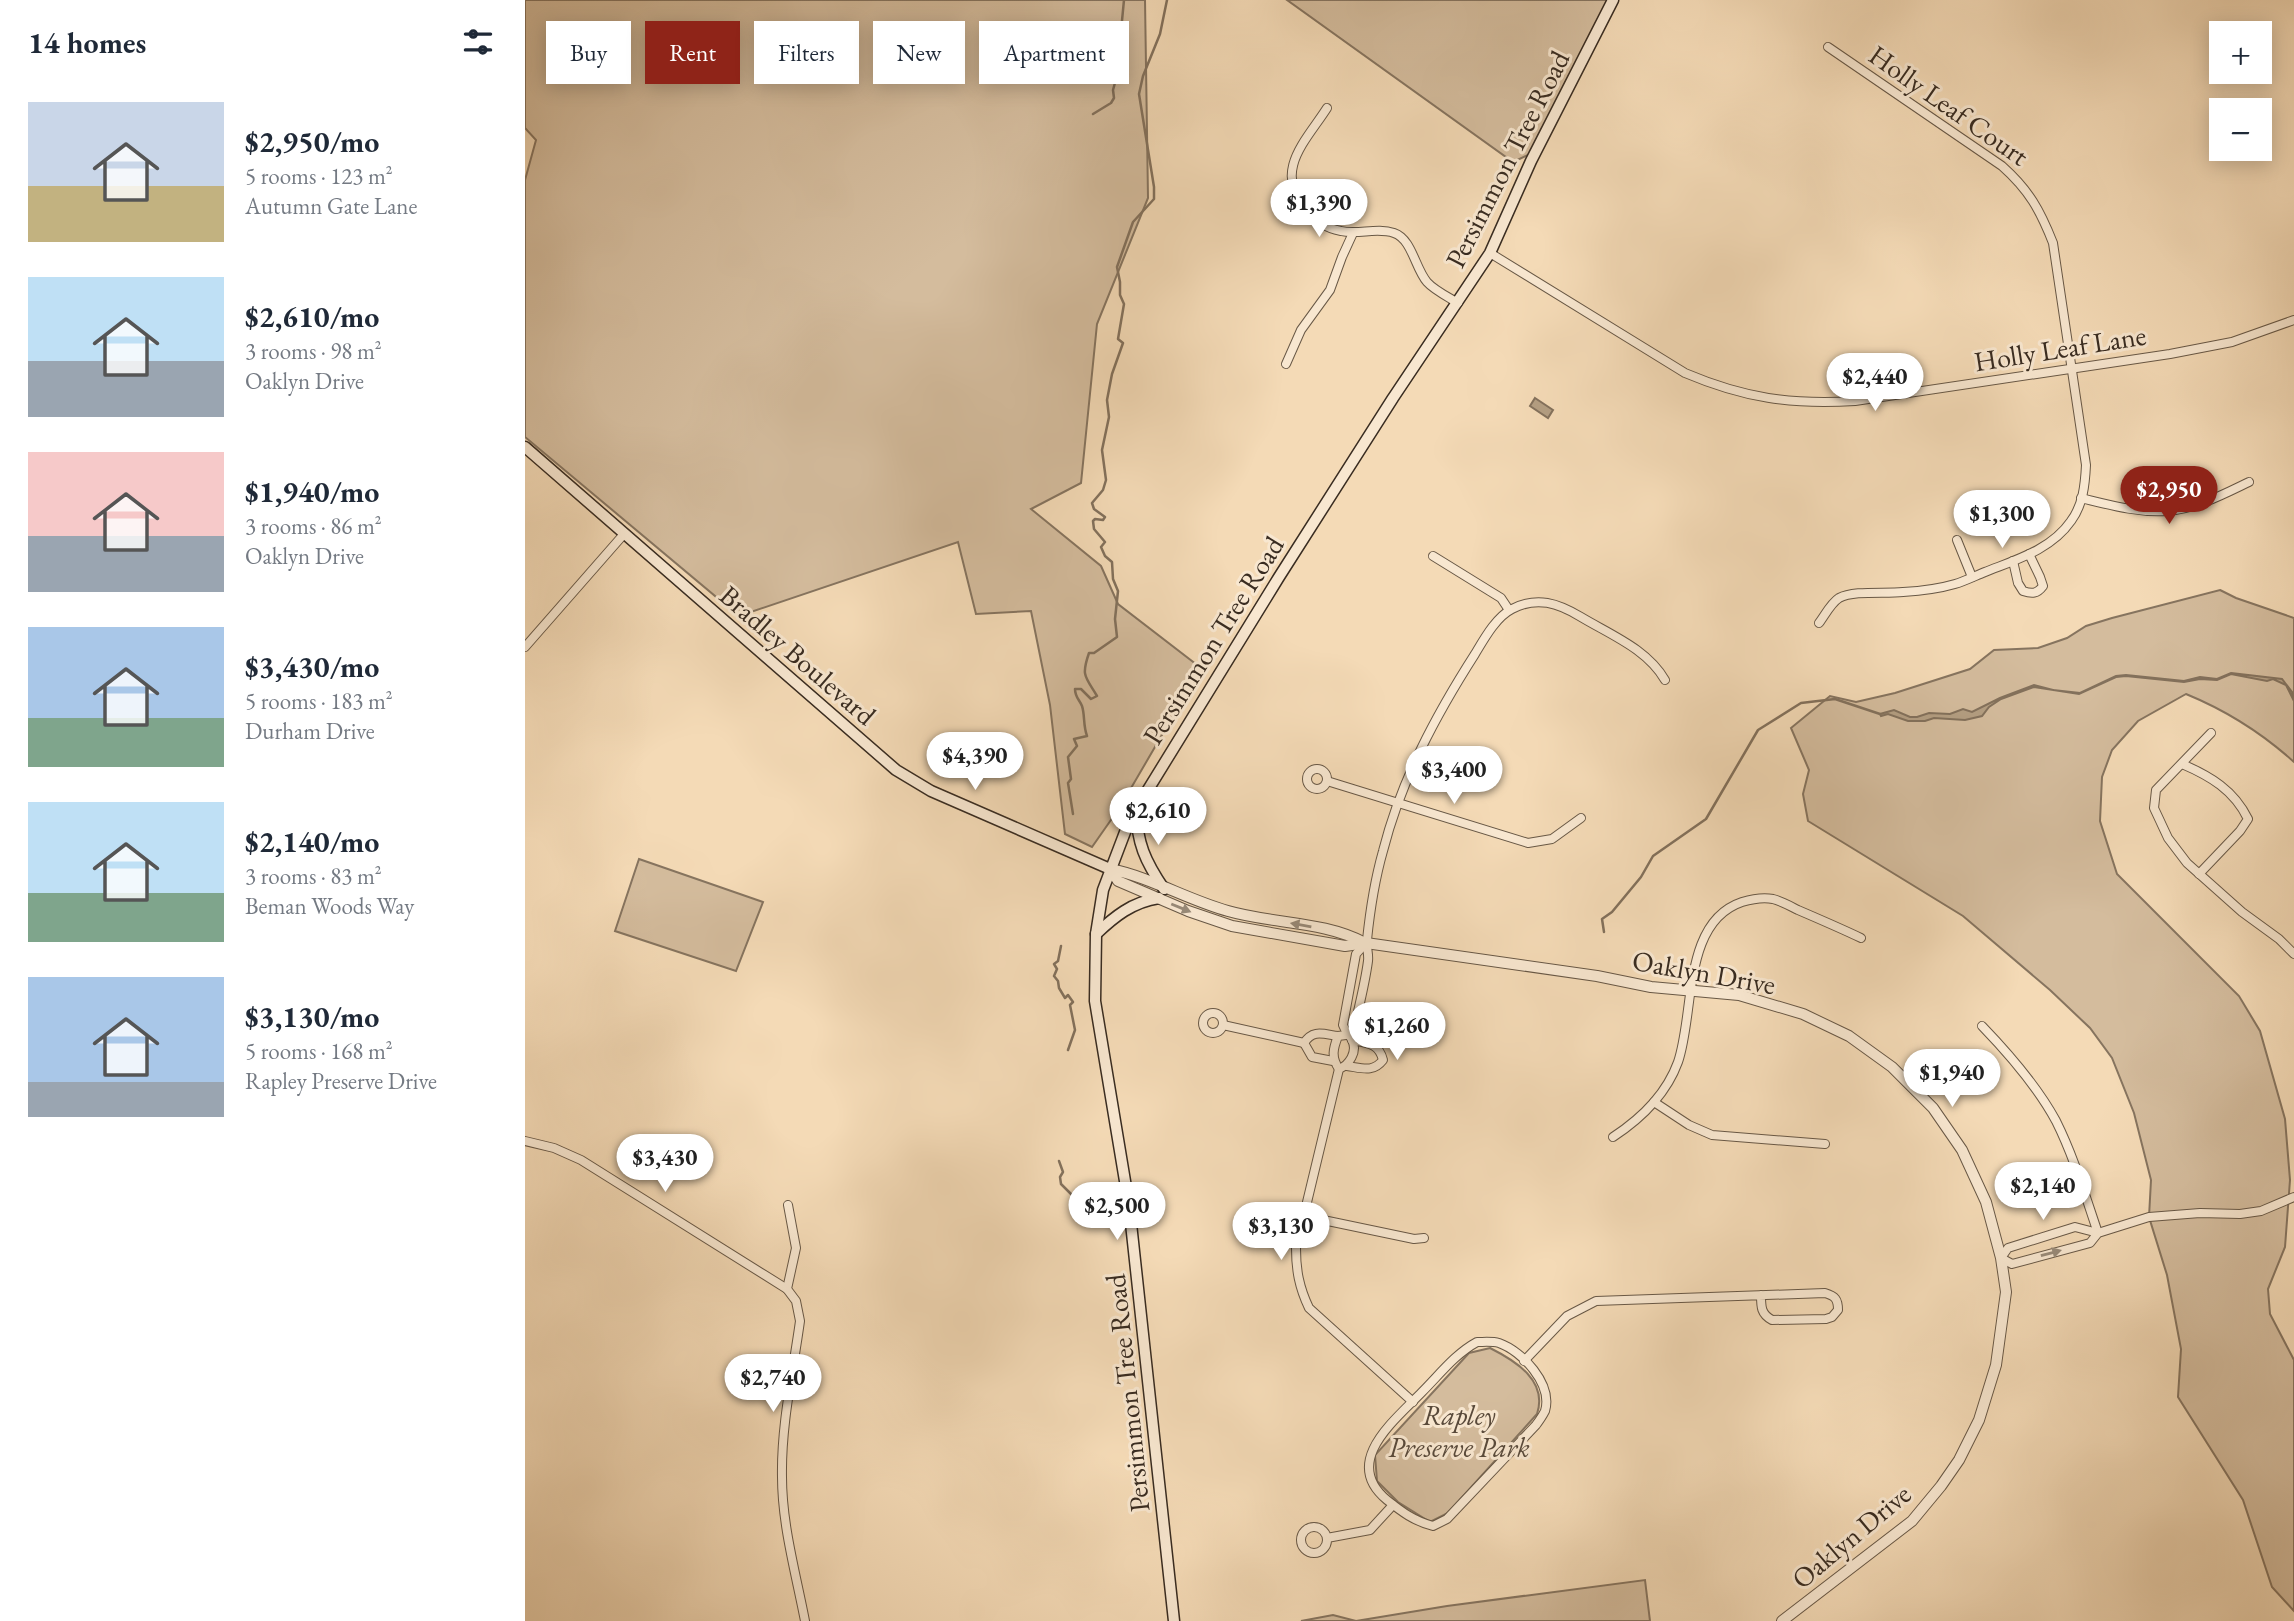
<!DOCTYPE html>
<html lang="en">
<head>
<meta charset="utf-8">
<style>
	:root { --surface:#fff; --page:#f6f6f7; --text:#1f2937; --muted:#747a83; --accent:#8f2418 }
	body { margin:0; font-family:"EB Garamond",serif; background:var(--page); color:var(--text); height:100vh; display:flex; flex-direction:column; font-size:26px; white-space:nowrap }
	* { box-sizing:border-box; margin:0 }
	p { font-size:23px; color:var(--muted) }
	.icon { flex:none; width:38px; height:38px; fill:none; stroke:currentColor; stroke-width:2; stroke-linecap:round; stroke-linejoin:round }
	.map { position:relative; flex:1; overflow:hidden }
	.sheet { display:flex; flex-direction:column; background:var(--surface); width:525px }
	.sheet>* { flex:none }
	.guide { position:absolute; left:21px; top:21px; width:665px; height:63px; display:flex; gap:14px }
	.buttons { position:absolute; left:1684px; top:21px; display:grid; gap:14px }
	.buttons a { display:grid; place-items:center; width:63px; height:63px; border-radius:0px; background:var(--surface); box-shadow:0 4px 18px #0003; font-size:35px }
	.price { position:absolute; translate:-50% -60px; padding:0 16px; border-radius:24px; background:#fff; color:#222; font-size:23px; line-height:46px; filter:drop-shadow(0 2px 4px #0008) }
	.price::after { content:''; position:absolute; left:50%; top:42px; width:21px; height:16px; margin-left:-10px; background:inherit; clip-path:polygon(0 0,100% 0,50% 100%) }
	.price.current { background:var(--accent); color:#fff }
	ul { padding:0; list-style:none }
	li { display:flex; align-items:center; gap:21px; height:175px; padding:0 28px }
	li span { display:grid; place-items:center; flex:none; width:196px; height:140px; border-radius:0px; color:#555 }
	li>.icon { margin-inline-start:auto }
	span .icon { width:84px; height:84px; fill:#fffc; stroke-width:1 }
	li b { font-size:30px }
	h2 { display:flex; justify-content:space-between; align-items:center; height:84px; padding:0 28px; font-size:30px }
	.chip { padding:0 24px; border-radius:0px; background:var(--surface); box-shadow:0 4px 18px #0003; font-size:24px; line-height:63px }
	.chip.current { background:var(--accent); color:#fff }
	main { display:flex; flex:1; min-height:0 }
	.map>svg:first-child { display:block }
</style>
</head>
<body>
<main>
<section class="sheet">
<h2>14 homes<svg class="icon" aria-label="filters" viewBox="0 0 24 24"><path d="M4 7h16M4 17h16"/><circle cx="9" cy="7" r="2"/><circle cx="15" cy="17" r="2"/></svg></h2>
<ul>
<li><span style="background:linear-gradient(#c9d6e8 60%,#c2b280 0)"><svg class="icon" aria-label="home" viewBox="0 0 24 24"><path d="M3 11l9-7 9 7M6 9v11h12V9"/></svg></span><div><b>$2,950/mo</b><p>5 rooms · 123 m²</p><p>Autumn Gate Lane</p></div></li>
<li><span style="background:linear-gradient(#bfe0f5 60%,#9aa5b1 0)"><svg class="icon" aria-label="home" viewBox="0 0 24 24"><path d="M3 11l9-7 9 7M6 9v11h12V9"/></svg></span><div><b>$2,610/mo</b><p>3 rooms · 98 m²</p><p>Oaklyn Drive</p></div></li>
<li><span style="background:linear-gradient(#f6c9c9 60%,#9aa5b1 0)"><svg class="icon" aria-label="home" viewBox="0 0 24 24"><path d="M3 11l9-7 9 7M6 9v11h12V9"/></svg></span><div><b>$1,940/mo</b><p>3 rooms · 86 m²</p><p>Oaklyn Drive</p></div></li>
<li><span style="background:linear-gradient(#a9c7e8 65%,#7fa58c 0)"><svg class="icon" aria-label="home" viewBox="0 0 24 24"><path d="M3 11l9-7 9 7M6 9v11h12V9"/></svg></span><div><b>$3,430/mo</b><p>5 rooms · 183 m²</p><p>Durham Drive</p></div></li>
<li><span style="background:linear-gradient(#bfe0f5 65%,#7fa58c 0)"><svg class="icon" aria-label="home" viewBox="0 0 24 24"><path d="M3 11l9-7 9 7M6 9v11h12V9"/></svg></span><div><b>$2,140/mo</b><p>3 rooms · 83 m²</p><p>Beman Woods Way</p></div></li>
<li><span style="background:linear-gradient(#a9c7e8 75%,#9aa5b1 0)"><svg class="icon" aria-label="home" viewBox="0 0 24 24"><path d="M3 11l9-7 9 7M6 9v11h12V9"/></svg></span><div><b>$3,130/mo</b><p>5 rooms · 168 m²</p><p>Rapley Preserve Drive</p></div></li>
</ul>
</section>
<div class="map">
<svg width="1769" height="1621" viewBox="0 0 1769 1621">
	<rect width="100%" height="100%" fill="#f4dab6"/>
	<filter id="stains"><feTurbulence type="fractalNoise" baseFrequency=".00286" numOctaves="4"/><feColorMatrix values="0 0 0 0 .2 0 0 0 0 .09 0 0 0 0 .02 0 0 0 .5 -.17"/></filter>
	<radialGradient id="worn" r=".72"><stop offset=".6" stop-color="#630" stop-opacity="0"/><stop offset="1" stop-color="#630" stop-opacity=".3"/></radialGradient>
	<g fill="#d4bc9d" stroke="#86745f" stroke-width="2">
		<path d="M0,0h620l3,198 -51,126 -16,159 -50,26 70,57 17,38 83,64 -81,139 -28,40 -27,-13 -15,-129 -19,-94 -55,3 -18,-72 -219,74 -214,-179v-257l11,-40 -11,-12z"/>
		<path d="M762,0h321l-76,153 -19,9z"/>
		<path d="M1695,590l16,8 58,20v144c-31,-28 -69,-52 -108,-68l-48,27 -26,29 -10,27 -2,44 17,53 122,122 21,35 25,88 5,61 -5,67 -17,42 2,25 24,46v251l-22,-24 -29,-87 -65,-103 3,-48 -14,-74 -18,-58 2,-37 -17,-67 -22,-55 -22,-30 -40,-38 -87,-74 -155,-95 -5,-27 6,-24 -18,-42 39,-32 26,6 39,-9 75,-24 24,-19 44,-2 29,-10 19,-12 26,-8z"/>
		<path d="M114,859l124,43 -27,69 -121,-40z"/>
		<path d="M965,1348c26,13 58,33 47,66l-89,99 -18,9 -32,-20 -21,-21 -2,-26 94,-102z"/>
		<path d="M1120,1580l5,41h-349l32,-6 23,6 91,-15z"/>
	</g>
	<g fill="#b49f83" stroke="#83715c" stroke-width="2">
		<path d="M1010,398l18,12 -5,8 -18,-12z"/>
		<path d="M1706,673l51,6 10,13 2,9 -8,-16 -13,-6 -6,2 -36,-7 -14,6 -17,-1 -16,3 -58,-6 -10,1 -37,17 -45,-7 -33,12 -12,8 -7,9 -17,4 -31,-2 -9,3h-17l-20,-7 -7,2 -1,-2 14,-4 16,7h7l12,-4 21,1 13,-5 9,3 28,-14 34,-13 19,5 27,3 36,-17 10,-1 58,6 16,-4 17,2z"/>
	</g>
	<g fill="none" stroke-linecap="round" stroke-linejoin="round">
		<g stroke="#83715c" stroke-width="2.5">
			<path d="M568,114l18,-11 3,-5 -1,-8 10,-36 -2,-23 3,-31"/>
			<path d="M548,814l-5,-31 3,-4 -3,-22 9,-11 -3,-7 13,-3c-4,-11 -2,-21 -5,-30 -3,-7 -7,-9 -7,-17h6l10,10 6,-3c-12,-20 -16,-20 -8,-43h5l23,-16 -2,-18 3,-28 -5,-12 -1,-17 -7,-6 -4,-9 4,-5 -11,-13 -1,-8 2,-2 8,1 2,-3 -11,-8 -2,-6 11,-13 3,-10 -4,-30 7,-33 -2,-17 5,-26 11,-31 -5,-4 6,-35 -4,-9v-13l-3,-15 16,-45 21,-23v-12l-15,-93 4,-18 17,-42 7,-34"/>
			<path d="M1079,932l-2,-13 10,-7 29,-35 12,-21 53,-37 52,-89 43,-27 34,-4 45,15"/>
			<path d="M536,946l-3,15 -4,3 3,5 -3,7 4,5 1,7 6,10 3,-3 5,7 -3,3 5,25 -7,20"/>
			<path d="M534,1161l4,11 -3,5 1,7 11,11"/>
		</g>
		<defs>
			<g id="minor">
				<path d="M802,108c-21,33 -54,62 -22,101 10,12 20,19 36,22 17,4 36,-4 53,2 18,6 21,35 33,49 7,8 21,15 31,21"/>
				<path d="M965,253l195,120c59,25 106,32 170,28l315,-47 62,-12 62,-22"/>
				<path d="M761,364l15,-34 29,-40 12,-33 11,-24"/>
				<path d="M1556,498c29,7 57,15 86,13 29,-2 57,-17 82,-29"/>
				<path d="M1432,540l15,37"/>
				<path d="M908,556l68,42 8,12"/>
				<path d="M1488,561l5,22 5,8c9,3 14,3 20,-5l-3,-9 -11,-23"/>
				<path d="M1294,623c6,-8 12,-20 20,-25 15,-8 46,-4 64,-6 17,-1 35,-3 52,-8 10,-3 20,-8 30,-12 30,-12 66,-22 86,-51 12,-16 14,-36 15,-56l-33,-222c-13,-33 -24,-53 -51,-77l-174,-119"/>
				<path d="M0,647l99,-113"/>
				<path d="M1686,733l-55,57 -2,18 14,30 19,25 55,49 37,27 15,15"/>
				<path d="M1657,764c28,12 52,26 66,55l-8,12 -41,43"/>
				<circle cx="792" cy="779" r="10"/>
				<path d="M802,781l201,62 24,-4 29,-21"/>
				<path d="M841,943l-10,11 -13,71c2,6 6,9 9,15 6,12 -3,25 -13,29l-43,179c0,22 3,39 13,60l104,94"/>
				<circle cx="688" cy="1023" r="10"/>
				<path d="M698,1025l81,18"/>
				<path d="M1457,1026c28,29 55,60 74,95 18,36 29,74 42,112"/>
				<path d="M779,1043c9,-14 19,-9 34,-7"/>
				<path d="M779,1043l8,14 21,4"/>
				<path d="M822,1066c15,2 26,7 36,-6 -4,-17 -16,-17 -31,-20"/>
				<path d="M814,1069c-8,-12 -6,-20 -1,-33l8,-1 8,-6c5,-23 11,-45 14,-68 1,-7 -2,-14 -1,-21 3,-29 8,-61 16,-89 18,-71 53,-136 92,-197 9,-15 21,-37 37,-45 25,-13 46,-6 69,8 30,18 66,32 84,63"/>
				<path d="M1129,1102l35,23 23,10 113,9"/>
				<path d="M1088,1137c29,-19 53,-42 65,-75 17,-49 4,-140 64,-160 10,-3 21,-5 31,-3 8,2 17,7 25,11 21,9 42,18 63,28"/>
				<path d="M0,1141l29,7 27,12 206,129"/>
				<path d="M263,1205l8,43 -9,41 9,12 4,20c-7,51 -19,104 -18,156 0,48 14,97 23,144"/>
				<path d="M779,1216l110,23 10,-1"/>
				<path d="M1573,1233l-23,-6 -67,21 -7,10 11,6 78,-21 8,-10 51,-16 51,-4 40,1 21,-3 33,-14"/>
				<path d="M952,1342c7,0 15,-1 22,1 23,8 54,41 46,68 -2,4 -6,10 -9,14l-89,94 -14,7c-19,-5 -31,-14 -46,-26 -46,-38 7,-79 35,-108 18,-18 33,-38 55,-50z"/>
				<path d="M999,1361l43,-45 29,-15 229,-8c10,3 13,6 13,17l-6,7 -6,2 -54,1c-11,-6 -11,-13 -11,-25"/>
				<circle cx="789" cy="1540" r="13"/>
				<path d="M802,1538l43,-8 23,-25"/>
			</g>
			<g id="tertiary">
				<path d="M585,869l8,12 70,30 44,15 113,20 21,-3 231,33 54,11 88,8 64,19 46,22 43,31 41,41 29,42 24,52 15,56 5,34 -10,73 -17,55 -20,40 -18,26 -29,35 -130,100"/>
				<path d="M585,869c40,8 78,31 118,42 45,13 96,10 137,32"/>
			</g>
			<g id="secondary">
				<path d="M0,447l371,323 35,21 179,78"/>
				<path d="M611,809c1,34 9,52 28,80"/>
				<path d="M571,934c18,-17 36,-32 63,-36"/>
				<path d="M649,1621l-45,-416 -34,-204 1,-67 7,-44 27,-71 149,-242 114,-179 97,-145 41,-92 82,-161"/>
			</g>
		</defs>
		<use href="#minor" stroke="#685846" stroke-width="10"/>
		<use href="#tertiary" stroke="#685846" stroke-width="12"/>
		<use href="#secondary" stroke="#392c21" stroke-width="13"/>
		<use href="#minor" stroke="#f8e7d0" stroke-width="8"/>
		<use href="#tertiary" stroke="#f8e7d0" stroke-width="10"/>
		<use href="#secondary" stroke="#f8e7d0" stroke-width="10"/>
	</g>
	<defs><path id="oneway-solid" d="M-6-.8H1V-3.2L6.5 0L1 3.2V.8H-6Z" transform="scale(1.75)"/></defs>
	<g fill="#988a78">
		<use href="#oneway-solid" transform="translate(656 908) rotate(22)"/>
		<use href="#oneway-solid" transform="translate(776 925) rotate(-170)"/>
		<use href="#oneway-solid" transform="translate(1526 1253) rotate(-15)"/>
	</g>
	<g text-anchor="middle" stroke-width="6" stroke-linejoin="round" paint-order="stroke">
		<g font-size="28" fill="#392c21" stroke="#f8e7d0">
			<text transform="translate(1424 105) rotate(35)" y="10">Holly Leaf Court</text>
			<text transform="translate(982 159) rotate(-63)" y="10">Persimmon Tree Road</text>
			<text transform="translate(1535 348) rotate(-9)" y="10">Holly Leaf Lane</text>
			<text transform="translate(688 640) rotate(-58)" y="10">Persimmon Tree Road</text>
			<text transform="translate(273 655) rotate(41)" y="10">Bradley Boulevard</text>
			<text transform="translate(1179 972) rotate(10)" y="10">Oaklyn Drive</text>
			<text transform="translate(602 1393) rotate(-96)" y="10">Persimmon Tree Road</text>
			<text transform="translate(1326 1536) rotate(-40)" y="10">Oaklyn Drive</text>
		</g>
		<g font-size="28" font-style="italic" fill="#58493a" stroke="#f8e7d0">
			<text x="934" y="1425">Rapley<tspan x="934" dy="32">Preserve Park</tspan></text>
		</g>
	</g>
	<rect width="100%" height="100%" filter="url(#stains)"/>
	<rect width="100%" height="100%" fill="url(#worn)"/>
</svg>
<div class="buttons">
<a>+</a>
<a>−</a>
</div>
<b class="price" style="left:794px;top:239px">$1,390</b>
<b class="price" style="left:1350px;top:413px">$2,440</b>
<b class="price current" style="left:1644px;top:526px">$2,950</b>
<b class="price" style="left:1477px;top:550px">$1,300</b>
<b class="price" style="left:450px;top:792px">$4,390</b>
<b class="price" style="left:929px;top:806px">$3,400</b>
<b class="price" style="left:633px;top:847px">$2,610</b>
<b class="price" style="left:872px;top:1062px">$1,260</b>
<b class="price" style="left:1427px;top:1109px">$1,940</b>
<b class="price" style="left:140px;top:1194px">$3,430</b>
<b class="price" style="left:1518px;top:1222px">$2,140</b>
<b class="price" style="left:592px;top:1242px">$2,500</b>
<b class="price" style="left:756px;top:1262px">$3,130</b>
<b class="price" style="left:248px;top:1414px">$2,740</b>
<div class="guide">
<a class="chip">Buy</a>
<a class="chip current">Rent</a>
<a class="chip">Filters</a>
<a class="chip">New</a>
<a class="chip">Apartment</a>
</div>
</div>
</main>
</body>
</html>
